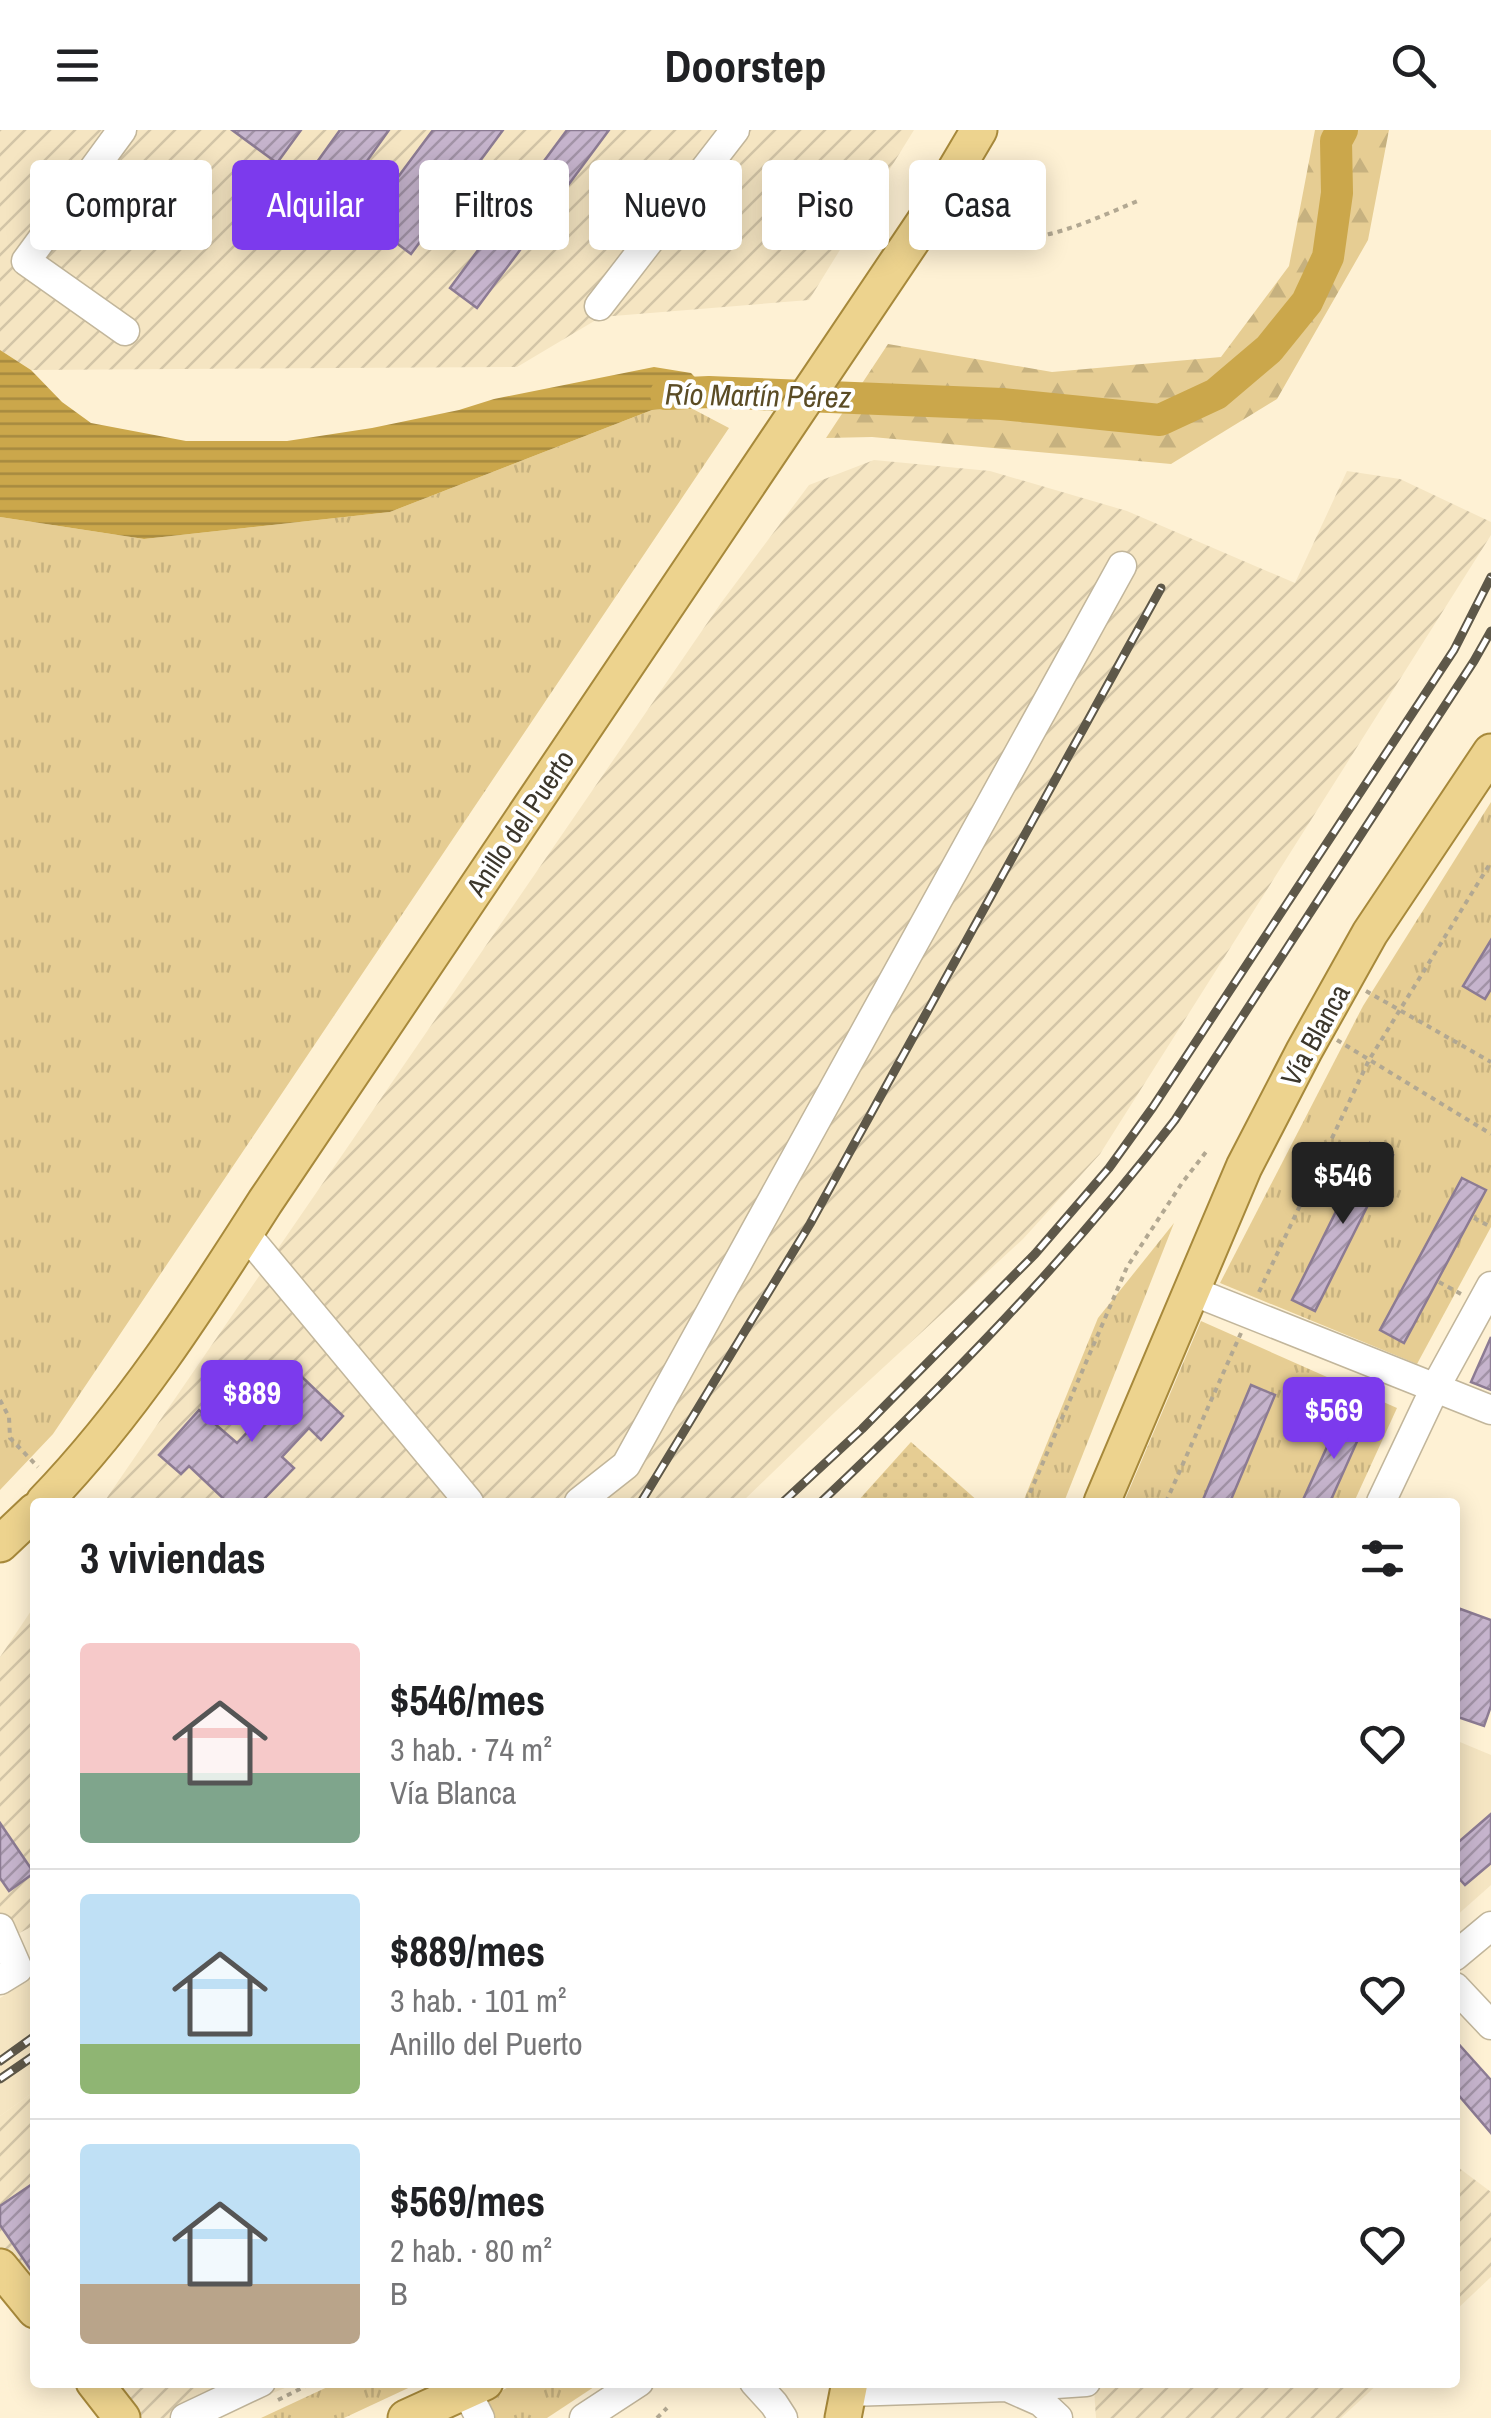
<!DOCTYPE html>
<html lang="es">
<head>
<meta charset="utf-8">
<style>
	:root { --surface:#fff; --page:#f2f2f2; --text:#202124; --muted:#757577; --line:#e0e0e0; --accent:#7c3aed }
	body { margin:0; font-family:"Archivo Narrow",sans-serif; background:var(--page); color:var(--text); height:100vh; display:flex; flex-direction:column; font-size:38px; white-space:nowrap }
	* { box-sizing:border-box; margin:0 }
	p { font-size:32px; color:var(--muted) }
	.icon { flex:none; width:55px; height:55px; fill:none; stroke:currentColor; stroke-width:2; stroke-linecap:round; stroke-linejoin:round }
	.map { position:relative; flex:1; overflow:hidden }
	.details { position:absolute; left:30px; top:1368px; width:1430px; height:890px; display:flex; flex-direction:column; background:var(--surface); border-radius:10px; box-shadow:0 5px 25px #0003 }
	.details>* { flex:none }
	.top-card { position:absolute; left:30px; top:30px; width:1432px; height:90px; display:flex; gap:20px }
	.price { position:absolute; translate:-50% -85px; padding:0 22px; border-radius:10px; background:var(--accent); color:#fff; font-size:32px; line-height:65px; filter:drop-shadow(0 2px 5px #0008) }
	.price::after { content:''; position:absolute; left:50%; top:60px; width:30px; height:22px; margin-left:-15px; background:inherit; clip-path:polygon(0 0,100% 0,50% 100%) }
	.price.current { background:#222; color:#fff }
	ul { padding:0; list-style:none }
	li { display:flex; align-items:center; gap:30px; height:250px; padding:0 50px }
	li+li { border-top:2px solid var(--line) }
	li span { display:grid; place-items:center; flex:none; width:280px; height:200px; border-radius:10px; color:#555 }
	li>.icon { margin-inline-start:auto }
	span .icon { width:120px; height:120px; fill:#fffc; stroke-width:1 }
	li b { font-size:42px }
	h2 { display:flex; justify-content:space-between; align-items:center; height:120px; padding:0 50px; font-size:42px }
	.tag { padding:0 35px; border-radius:10px; background:var(--surface); box-shadow:0 5px 25px #0003; font-size:35px; line-height:90px }
	.tag.current { background:var(--accent); color:#fff }
	header { display:flex; justify-content:space-between; align-items:center; height:130px; padding:0 50px; background:var(--surface); font-size:45px; font-weight:700 }
	.map>svg:first-child { display:block }
</style>
</head>
<body>
<header><svg class="icon" aria-label="menu" viewBox="0 0 24 24"><path d="M4 6h16M4 12h16M4 18h16"/></svg>Doorstep<svg class="icon" aria-label="search" viewBox="0 0 24 24"><circle cx="10" cy="10" r="6"/><path d="M15 15l6 6"/></svg></header>
<div class="map">
<svg width="1491" height="2288" viewBox="0 0 1491 2288">
	<defs>
		<pattern id="industrial-furrows" width="10" height="10" patternUnits="userSpaceOnUse" patternTransform="scale(2.5)"><rect width="10" height="10" fill="#f5e5c2"/><path d="M-1 1l2-2M0 10L10 0M9 11l2-2" fill="none" stroke="#d3c5a7"/></pattern>
		<pattern id="grass-tufts" width="24" height="20" patternUnits="userSpaceOnUse" patternTransform="scale(2.5)"><rect width="24" height="20" fill="#e6cd93"/><path d="M3 7l-1-3M5 7V3M7 7l1-3M15 17l-1-3M17 17v-4M19 17l1-3" fill="none" stroke="#c6b17f"/></pattern>
		<pattern id="forest-firs" width="22" height="20" patternUnits="userSpaceOnUse" patternTransform="scale(2.5)"><rect width="22" height="20" fill="#e6cd93"/><path d="M5 1l3.5 6h-7zM16 11l3.5 6h-7z" fill="#c6b17f"/></pattern>
		<pattern id="garden-dots" width="8" height="8" patternUnits="userSpaceOnUse" patternTransform="scale(2.5)"><rect width="8" height="8" fill="#e6cd93"/><path d="M2 2h.1M6 6h.1" fill="none" stroke="#c6b17f" stroke-width="1.8" stroke-linecap="round"/></pattern>
		<pattern id="water-rules" width="6" height="5" patternUnits="userSpaceOnUse" patternTransform="scale(2.5)"><rect width="6" height="5" fill="#cba74b"/><path d="M0 2.5h6" fill="none" stroke="#a6893f"/></pattern>
		<pattern id="building-hatch" width="6" height="6" patternUnits="userSpaceOnUse" patternTransform="scale(2.5)"><rect width="6" height="6" fill="#c6b4cd"/><path d="M-1 1l2-2M0 6l6-6M5 7l2-2" fill="none" stroke="#a293a7"/></pattern>
	</defs>
	<rect width="100%" height="100%" fill="#fef1d4"/>
	<g fill="#f5e5c2">
		<path d="M1455,1610l36,15v130l-36,32z"/>
		<path d="M35,1847v114l-35,25v-118z"/>
	</g>
	<g fill="url(#industrial-furrows)">
		<path d="M0,0h914l-105,170 -208,17 -84,50 -486,3 -31,-20z"/>
		<path d="M874,330l116,11 137,40 168,72 52,-112 53,8 91,43v13l-391,619 -77,85 -188,173 -93,90h-638l617,-899 88,-118z"/>
		<path d="M35,1475v320l-35,18v-286z"/>
		<path d="M35,1961v205l-35,-44v-136z"/>
		<path d="M1455,2035l36,27v85l-36,34z"/>
		<path d="M1175,2252l204,1 -38,35h-245l-2,-29z"/>
		<path d="M103,2253h194l-85,35h-81z"/>
	</g>
	<g fill="url(#grass-tufts)">
		<path d="M689,277l40,21 -676,1006 -53,56v-973l144,22 246,-27 262,-102z"/>
		<path d="M1491,672v425l-74,137 -197,-81 143,-277z"/>
		<path d="M1174,1093l-110,279h-41l75,-184z"/>
		<path d="M1201,1191l196,87 -43,94h-230z"/>
		<path d="M336,2253h83l-75,35h-83z"/>
		<path d="M516,2253h84l-53,35h-56l-9,-17z"/>
	</g>
	<path fill="url(#forest-firs)" d="M1315,0h74l-21,110 -91,159 -106,65 -299,-27 -46,1 62,-94 164,28 169,-15 68,-91z"/>
	<path fill="url(#garden-dots)" d="M911,1312l68,60h-122z"/>
	<path fill="url(#water-rules)" d="M0,220l31,20 31,32 29,21 95,18h101l85,-13 87,-18 35,-11 160,-32 37,6 18,19 -20,15 -37,3 -262,102 -246,27 -144,-22z"/>
	<g fill="none" stroke-linecap="round" stroke-linejoin="round">
		<path stroke="#cba74b" stroke-width="32" d="M666,264l43,-2 293,12 158,16 56,-26 53,-45 38,-47 21,-45 9,-64 -1,-52 6,-11"/>
	</g>
	<g fill="url(#building-hatch)" stroke="#8c7b93" stroke-width="2.5">
		<path d="M232,0h69l-24,33z"/>
		<path d="M340,0h49l-49,69 -33,-23z"/>
		<path d="M433,0h70l-92,124 -45,-34z"/>
		<path d="M567,0h42l-132,178 -27,-20z"/>
		<path d="M1491,810v49l-6,10 -22,-13z"/>
		<path d="M1370,1013l23,12 -78,156 -23,-11z"/>
		<path d="M1462,1048l24,12 -82,153 -24,-13z"/>
		<path d="M1491,1207v53l-20,-8z"/>
		<path d="M301,1246l42,40 -22,24 -12,-12 -27,29 12,11 -33,34h-34l-38,-36 -8,8 -22,-19 40,-45 38,33z"/>
		<path d="M1251,1255l24,10 -45,107h-28z"/>
		<path d="M1341,1286l23,10 -34,76h-28z"/>
		<path d="M1455,1477l36,13v86l-7,20 -29,-10z"/>
		<path d="M1491,1684v49l-26,22 -10,-11v-29z"/>
		<path d="M0,1693l34,50 -25,18 -9,-13z"/>
		<path d="M1455,1910l36,40v53l-36,-42z"/>
		<path d="M35,2052v94l-35,-51v-19z"/>
	</g>
	<g fill="none" stroke-linecap="round" stroke-linejoin="round">
		<defs>
			<g id="minor">
				<path d="M122,0l-96,131 99,70"/>
				<path d="M599,176l136,-176"/>
				<path d="M245,1103l224,269"/>
				<path d="M1192,1161l299,119"/>
				<path d="M579,1372l47,-37 496,-899"/>
				<path d="M1381,1372l54,-114 56,-102"/>
				<path d="M0,1798l18,41 -18,11"/>
				<path d="M1455,1826l36,-30"/>
				<path d="M1455,1857l36,38"/>
				<path d="M754,2252l20,22 9,14"/>
				<path d="M1013,2257l73,-5"/>
				<path d="M467,2262l13,26"/>
				<path d="M848,2262l159,-5 34,15 17,16"/>
				<path d="M185,2288l76,-36"/>
				<path d="M584,2288l55,-36"/>
			</g>
			<g id="major">
				<path d="M44,1372c86,-89 154,-195 221,-300l662,-984 52,-88"/>
				<path d="M1102,1372l142,-335 60,-116 66,-118 121,-181"/>
				<path d="M0,1414l35,-33"/>
				<path d="M0,2137l35,43"/>
				<path d="M94,2252l28,36"/>
				<path d="M406,2288l79,-36"/>
				<path d="M843,2288l7,-36"/>
			</g>
		</defs>
		<use href="#minor" stroke="#c2b69b" stroke-width="31"/>
		<use href="#major" stroke="#a7893b" stroke-width="39"/>
		<g stroke="#b2a892" stroke-width="4" stroke-dasharray="5 5" stroke-linecap="butt">
			<path d="M950,97c10,3 20,8 30,10 57,11 109,-16 160,-37"/>
			<path d="M1366,861l125,71"/>
			<path d="M1337,910l154,94"/>
			<path d="M1474,1088l17,9"/>
			<path d="M1439,1152l22,12"/>
			<path d="M1259,1162l110,-232 122,-198"/>
			<path d="M0,1270l9,17 1,21 28,29"/>
			<path d="M1026,1372l101,-235 55,-84 24,-31"/>
			<path d="M1166,1372l75,-169"/>
			<path d="M278,2270l36,-18"/>
			<path d="M657,2288l10,-10"/>
		</g>
		<use href="#minor" stroke="#fff" stroke-width="28"/>
		<use href="#major" stroke="#edd38e" stroke-width="35"/>
		<defs>
			<g id="rail">
				<path d="M641,1372l169,-278 351,-636"/>
				<path d="M783,1372l79,-73 173,-175 74,-86 44,-61 301,-457 37,-73"/>
				<path d="M821,1372c126,-119 248,-244 354,-382l299,-459 17,-30"/>
				<path d="M0,1931l35,-25"/>
				<path d="M0,1949l35,-24"/>
			</g>
		</defs>
		<use href="#rail" stroke="#5e5849" stroke-width="9"/>
		<use href="#rail" stroke="#fff" stroke-width="5" stroke-dasharray="15" stroke-linecap="butt"/>
	</g>
	<g text-anchor="middle" stroke-width="8" stroke-linejoin="round" paint-order="stroke">
		<g font-size="28" fill="#3c372c" stroke="#fff">
			<text transform="translate(520 693) rotate(-56)" y="10">Anillo del Puerto</text>
			<text transform="translate(1315 905) rotate(-61)" y="10">Vía Blanca</text>
		</g>
		<g font-size="30" font-style="italic" fill="#5b4c25" stroke="#fff">
			<text transform="translate(758 266) rotate(1)" y="10">Río Martín Pérez</text>
		</g>
	</g>
</svg>
<b class="price current" style="left:1343px;top:1097px">$546</b>
<b class="price" style="left:252px;top:1315px">$889</b>
<b class="price" style="left:1334px;top:1332px">$569</b>
<div class="top-card">
<a class="tag">Comprar</a>
<a class="tag current">Alquilar</a>
<a class="tag">Filtros</a>
<a class="tag">Nuevo</a>
<a class="tag">Piso</a>
<a class="tag">Casa</a>
</div>
<section class="details">
<h2>3 viviendas<svg class="icon" aria-label="filters" viewBox="0 0 24 24"><path d="M4 7h16M4 17h16"/><circle cx="9" cy="7" r="2"/><circle cx="15" cy="17" r="2"/></svg></h2>
<ul>
<li><span style="background:linear-gradient(#f6c9c9 65%,#7fa58c 0)"><svg class="icon" aria-label="home" viewBox="0 0 24 24"><path d="M3 11l9-7 9 7M6 9v11h12V9"/></svg></span><div><b>$546/mes</b><p>3 hab. · 74 m²</p><p>Vía Blanca</p></div><svg class="icon" aria-label="heart" viewBox="0 0 24 24"><path d="M12 20l-8-8c-3-5 5-10 8-4 3-6 11-1 8 4z"/></svg></li>
<li><span style="background:linear-gradient(#bfe0f5 75%,#8fb573 0)"><svg class="icon" aria-label="home" viewBox="0 0 24 24"><path d="M3 11l9-7 9 7M6 9v11h12V9"/></svg></span><div><b>$889/mes</b><p>3 hab. · 101 m²</p><p>Anillo del Puerto</p></div><svg class="icon" aria-label="heart" viewBox="0 0 24 24"><path d="M12 20l-8-8c-3-5 5-10 8-4 3-6 11-1 8 4z"/></svg></li>
<li><span style="background:linear-gradient(#bfe0f5 70%,#b9a48a 0)"><svg class="icon" aria-label="home" viewBox="0 0 24 24"><path d="M3 11l9-7 9 7M6 9v11h12V9"/></svg></span><div><b>$569/mes</b><p>2 hab. · 80 m²</p><p>B</p></div><svg class="icon" aria-label="heart" viewBox="0 0 24 24"><path d="M12 20l-8-8c-3-5 5-10 8-4 3-6 11-1 8 4z"/></svg></li>
</ul>
</section>
</div>
</body>
</html>
